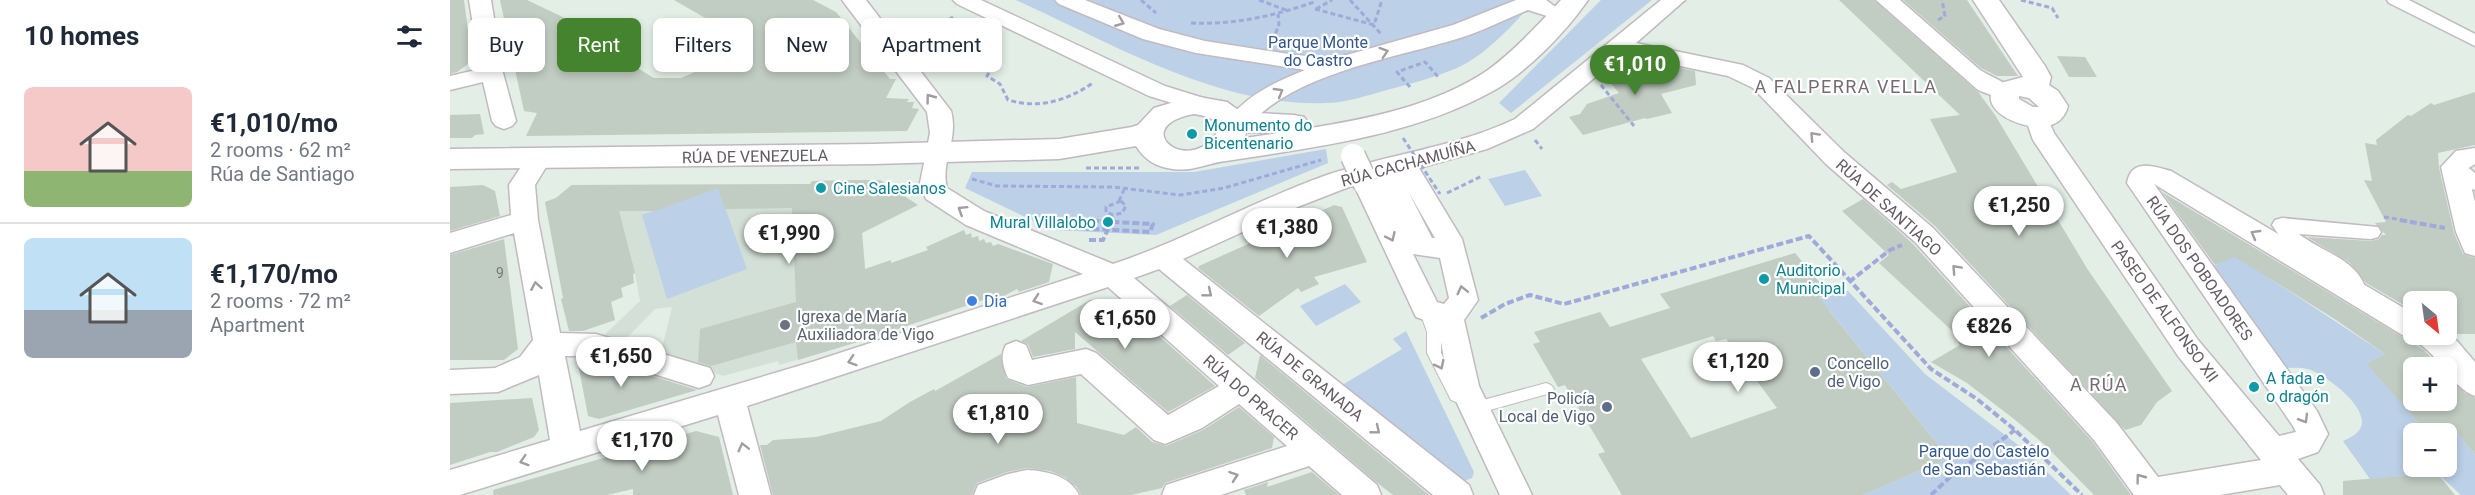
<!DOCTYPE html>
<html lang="en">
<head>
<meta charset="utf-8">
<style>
	:root { --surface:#fff; --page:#f2f2f3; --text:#1f2937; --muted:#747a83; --line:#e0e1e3; --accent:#44842e }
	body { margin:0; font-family:Roboto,sans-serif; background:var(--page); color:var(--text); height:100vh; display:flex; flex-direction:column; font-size:22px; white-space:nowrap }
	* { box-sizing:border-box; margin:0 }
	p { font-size:20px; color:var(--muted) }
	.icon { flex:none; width:33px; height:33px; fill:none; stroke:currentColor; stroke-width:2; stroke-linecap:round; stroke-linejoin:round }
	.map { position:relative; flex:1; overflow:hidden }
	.sheet { display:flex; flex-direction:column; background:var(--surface); width:450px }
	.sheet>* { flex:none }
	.top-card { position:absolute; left:18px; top:18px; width:570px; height:54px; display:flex; gap:12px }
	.needle { width:39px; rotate:151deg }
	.buttons { position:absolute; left:1953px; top:291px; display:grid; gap:12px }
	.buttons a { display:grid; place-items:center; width:54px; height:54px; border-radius:9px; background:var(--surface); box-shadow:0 3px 9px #0003; font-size:30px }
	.price { position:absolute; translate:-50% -51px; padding:0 14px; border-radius:21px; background:#fff; color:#222; font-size:20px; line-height:39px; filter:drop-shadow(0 2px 3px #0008) }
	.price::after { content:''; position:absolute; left:50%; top:36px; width:18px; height:14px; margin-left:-9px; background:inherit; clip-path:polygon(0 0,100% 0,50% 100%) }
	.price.selected { background:var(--accent); color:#fff }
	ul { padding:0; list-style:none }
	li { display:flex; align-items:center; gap:18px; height:150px; padding:0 24px }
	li+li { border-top:2px solid var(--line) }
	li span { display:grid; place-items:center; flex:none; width:168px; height:120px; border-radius:9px; color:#555 }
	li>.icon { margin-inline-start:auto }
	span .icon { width:72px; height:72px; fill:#fffc; stroke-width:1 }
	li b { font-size:26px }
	h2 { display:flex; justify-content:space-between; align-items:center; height:72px; padding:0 24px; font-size:26px }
	.tag { padding:0 21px; border-radius:9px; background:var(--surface); box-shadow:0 3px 9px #0003; font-size:21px; line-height:54px }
	.tag.selected { background:var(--accent); color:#fff }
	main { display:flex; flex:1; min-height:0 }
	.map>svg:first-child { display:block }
</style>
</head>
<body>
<main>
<section class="sheet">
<h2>10 homes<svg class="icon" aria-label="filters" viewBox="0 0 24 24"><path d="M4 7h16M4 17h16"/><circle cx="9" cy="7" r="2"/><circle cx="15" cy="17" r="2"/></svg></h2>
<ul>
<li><span style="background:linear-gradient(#f6c9c9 70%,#8fb573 0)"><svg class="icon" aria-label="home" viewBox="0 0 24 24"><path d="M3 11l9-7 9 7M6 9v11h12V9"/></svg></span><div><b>€1,010/mo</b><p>2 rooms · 62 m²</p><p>Rúa de Santiago</p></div></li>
<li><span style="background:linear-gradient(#bfe0f5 60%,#9aa5b1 0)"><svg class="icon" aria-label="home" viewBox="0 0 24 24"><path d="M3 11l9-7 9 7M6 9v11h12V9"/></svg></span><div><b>€1,170/mo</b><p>2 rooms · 72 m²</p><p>Apartment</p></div></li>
</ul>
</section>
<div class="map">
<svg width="2025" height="495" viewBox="0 0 2025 495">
	<rect width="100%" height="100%" fill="#e2eee6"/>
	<path fill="#d3e0d7" d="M404,180l4,3 13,155 -92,27 -1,-4 -55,15 -62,-23 11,-46 -17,2 -37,38 -21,-5 43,-41 -5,-27 -77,-12 -13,-60 11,-4 15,-13 239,-1 2,-3z"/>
	<g fill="#bcd0e7" fill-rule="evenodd">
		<path d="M566,0h520c-23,24 -48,54 -79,68 -22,9 -46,16 -70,22 -19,5 -41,13 -62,13 -107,4 -214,-60 -309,-103z"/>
		<path d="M1151,0h51l-141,113 -12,-10z"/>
		<path d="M876,149l2,14 -172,72 -104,-5 -87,-42 7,-16h222z"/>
		<path d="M1075,170l17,26 -37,10 -17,-27z"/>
		<path d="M268,188l29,81 -80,30 -25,-84z"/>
		<path d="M1783,257h4l148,97 -17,10 55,64 29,-2 23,29v40h-14l-24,-22 -67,6 -27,-38c7,-3 15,-7 18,-14 8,-21 -37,-53 -53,-58 -8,-2 -16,-1 -23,-1l-76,-100zM1964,434h32v32h-32z"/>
		<path d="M895,284l16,18 -45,24 -16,-20z"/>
		<path d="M1398,291l77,83 97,74 49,47h-208l86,-37 -120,-148 -5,1 -10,-11z"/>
		<path d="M956,331l68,141 -2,6 -14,5 -119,-96 63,-38 -9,-10z"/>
	</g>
	<g fill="#c1ccc3" fill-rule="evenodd">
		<path d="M0,0h14l8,61 -15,11 -7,2z"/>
		<path d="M50,0h27l42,20 -8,2 93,56h27l73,-32 -80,-46h139l23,12 54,67h6l-10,19 23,1 -2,3h7l-2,6 7,1 -12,22 -381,5 11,-23 -13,-2z"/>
		<path d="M1389,0h35l104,92 17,23 93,155 84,121 -15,11 -16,23 -16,5 -190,-204 -48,-41 5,-3 9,7 56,-17 -27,-53 30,-4z"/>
		<path d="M1453,0h64l51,76h-21l-16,-8z"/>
		<path d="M1607,56l28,1 12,20h-28z"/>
		<path d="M1184,59l61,12 1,14 -35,9 11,19 -25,6 -2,-1 -62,17 -14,-18 11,-3 7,-10 32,-11 -10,-12z"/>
		<path d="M2025,92v53l-37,8 1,15 15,65 9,21 12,4v76h-19l-2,2 -8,-4v-30h-32v9l-48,-28 -16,-20 -43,-26 64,4 8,-2 3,-4h4l-11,-12 11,-1 -22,-42 8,1 -7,-38 12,2 -1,-5 32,-25 3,1 20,-13 3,2z"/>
		<path d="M30,114l4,20 -9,1 -3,3h-22v-23z"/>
		<path d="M404,180h26l38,25 -56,28 3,36 26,-9v3l37,-13 -2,-3 38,-17 2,5 5,-2 1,5 6,-2 1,5 5,-2 2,4 5,-1 2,4 5,-2 55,20 -4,18 -30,10 -2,-3 -19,10 -3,-3 -124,42 -73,22 -2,-18 -85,24 -13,-4 2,-33 96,-27 -4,-94 -67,1 -7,-21 -63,23h-36l16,62 -2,1 1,9 -13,5 2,9 -12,5 4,18 -32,11h-14l-8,-32 2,-1 -18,-96 11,-4 16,-13 238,-1 2,-3z"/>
		<path d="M33,185l12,6 5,25 -50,15v-44z"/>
		<path d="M1712,192l262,158 16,18h-26v32h32v-25l19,18 10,5v57l-23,-29 -29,2 -56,-64 18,-10 -49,-34 -101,-63 -20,8z"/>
		<path d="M1413,199l50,45 179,197 39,54h-37l-49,-50 -31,-26 -47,-36 -36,-21 29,-17 -2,-2 5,-2 -84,-78 10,-8 -47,-44z"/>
		<path d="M884,205l8,2 25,55 -53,15 5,7 -18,8 -3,-4 -39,28 -61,-48 1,-2 58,-26 -4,-5 22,-10 4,5z"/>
		<path d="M54,239l14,110 -14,11h-54v-105z"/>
		<path d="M1345,253l35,42 -11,3 130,160 -86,37h-241l-24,-41 7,-2 -40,-67 -7,2 -25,-43 7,-2 -6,-10 66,-20 10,15 60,-19 -10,-14zM1263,336l3,5 10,-2 51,69 -86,30 -50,-79z"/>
		<path d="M737,295l58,48 -17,12 -58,-49z"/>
		<path d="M640,300h29l96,86 -47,26 -93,-80v17l-42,8 -5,-13 -7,-3z"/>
		<path d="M551,354l5,25 21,8 49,-10 1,46 47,12 12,-8 16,15 14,4 37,-16 36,-23 35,30 -2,11 -107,35 -3,5 -31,7h-50l-4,-8 -12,-10 -15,-6 -23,-3 -20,4 -30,11 -5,12h-199l-13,-50h7l6,-5 43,-3 65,-16 29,-19 24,-13 1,2z"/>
		<path d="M810,355l169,140h-36l-18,-14 -120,-103z"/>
		<path d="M127,358h19l101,32 -98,29 -11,-3z"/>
		<path d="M82,398l7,32 -5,7 -37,15h-7l-40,13v-62z"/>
		<path d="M246,431l23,6 14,58h-100v-6l-26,6h-113l-1,-5z"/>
		<path d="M862,472l27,23h-93l-2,-5 24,-8 -1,5z"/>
		<path d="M1987,473l18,22h-112v-14z"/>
	</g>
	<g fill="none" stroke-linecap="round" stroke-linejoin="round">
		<defs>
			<g id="service">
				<path d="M976,304l5,1 10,27v21l23,43 -3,4 -5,2 -5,-2 -24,-47v-21l-8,-23 2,-4z"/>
				<path d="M1096,383l5,2 3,4 -3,4 -79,22 -5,-2 -3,-4 3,-4 5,-2z"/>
			</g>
			<g id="pedestrian">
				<path d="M1937,0h22l66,34v12l-86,-43z"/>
				<path d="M2004,160l7,2 14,11v17c-11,-3 -25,-13 -31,-23l3,-5z"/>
				<path d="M1832,218l96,9 3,5 -3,5 -7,2 -72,-5c24,19 60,25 68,59l-3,6 -8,2 -8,-2 -7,-17 -55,-37 -14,-20 3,-5z"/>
			</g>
			<g id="minor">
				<path d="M19,0h22l12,73 13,48 -4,5 -8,3 -8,-3 -4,-5 -9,-39 -33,8v-14l30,-7z"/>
				<path d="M392,0h24l85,111c8,29 -11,51 -4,77l37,23 129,53c72,-24 139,-62 211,-88 64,-22 130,-28 191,-57l146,-119h24l-49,43 107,22 26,13 75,74 89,76 183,194 42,55 103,-17 -83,-104 -145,-216 -8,-23 4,-5 8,-3 8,3 9,21 144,207 81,96 17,-4 -3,-6 -166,-243c4,-25 26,-17 44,-12l243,143v20h32l11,7 18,21v34c-25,-8 -38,-50 -71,-60l-250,-152 163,227 11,23 -10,18 -20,7 22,26 4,10h-36l-8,-10 -60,10h-86l-40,-55 -179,-198 -89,-78 -73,-76 -25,-12 -105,-22 -90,75 -46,20 -68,19 43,71 16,61 -14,20 15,66 53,109h-32l-51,-109 -11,-61 -22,-8 -62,-132 -54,21 -117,53 286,226 4,10h-40l-274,-226 -25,9 243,207 4,10h-39l-33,-29 -88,29h-59l4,-10 121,-39 -48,-42 -37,24 -37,16 -11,-4 -73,-66 -53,11 -20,-7c-5,-11 -8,-22 -2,-33l10,-4 10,4 6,15 54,-11 10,4 72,62 51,-29 -111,-99 -361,119 24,89h-32l-21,-80 -258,80h-10v-25l100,-30 -11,-65 -41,17 -48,2v-24l45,-2 25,-11 13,-17 -19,-107 -64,20v-20l61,-18 -2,-30 21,-32 9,-2 9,2 3,6 -16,26 3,35 22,113 36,1 114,34 4,8 -4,8 -11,4 -103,-32h-31l15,75 235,-70 268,-87 -117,-49 -40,-26 -6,-16 10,-50 -3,-21zM958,191l27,47h-3zM961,250l2,4 27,4 9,40 -5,6 -7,-2z"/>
				<path d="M503,0h28l184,86 48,15 4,5 -4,5 -8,2 -56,-17 -192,-92z"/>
				<path d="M605,0h30l74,29 46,12 90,14 41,3 117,-33 63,-25h30l15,11 -3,5 -8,1 -22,-7c-20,8 -39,18 -59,25 -67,23 -185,37 -226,99l-9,2 -9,-2 -3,-6c20,-31 51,-45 83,-58l-109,-17 -53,-14 -84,-35z"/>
				<path d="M1426,0h24l80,70c11,7 29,13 36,23l-4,5 -8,2 -26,-10z"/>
				<path d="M2025,148v16l-8,5 8,33v54l-10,-3 -9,-21 -15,-65 15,-16z"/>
				<path d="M577,470c20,1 43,6 52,25h-105l4,-10 30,-11z"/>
			</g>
			<path id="tertiary" d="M1523,0h26l46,66 6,11 -2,8 9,6 10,15c-1,4 -3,9 -7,13 -19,21 -92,-6 -64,-35l26,-7zM1569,96l10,2 10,9h-6l-14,-8z"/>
			<path id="secondary" d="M1111,0h27c-22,32 -61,72 -95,91 -81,45 -177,56 -267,70 -19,2 -33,11 -53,8 -17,-2 -28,-9 -37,-23l-77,13 -186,5 -423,5v-20l423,-5 186,-5 73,-12 6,-2 16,-17 40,-12 33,6 14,10 53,3 10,2 5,7 -4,5c62,-10 130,-23 183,-59 27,-20 50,-45 73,-70zM744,114c13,2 33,7 20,23 -30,37 -85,-11 -20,-23zM796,132l32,1 -33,5z"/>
		</defs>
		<use href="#service" stroke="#c2bac1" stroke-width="2"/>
		<use href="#pedestrian" stroke="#c2bac1" stroke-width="3"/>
		<use href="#minor" stroke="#c2bac1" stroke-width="3"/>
		<use href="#tertiary" stroke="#c2bac1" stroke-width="3"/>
		<use href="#secondary" stroke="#c1b7c0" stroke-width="3"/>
		<g stroke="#9faada" stroke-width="3" stroke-dasharray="5 3" stroke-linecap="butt">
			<path d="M691,0l15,13"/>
			<path d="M809,0l27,10"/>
			<path d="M900,0l32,35"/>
			<path d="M1571,0l31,8 6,10"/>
			<path d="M865,9l59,16 8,-25"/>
			<path d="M866,9l16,-9"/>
			<path d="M503,17l-27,17c9,8 19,18 30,24 12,6 26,0 35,12l-4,6 13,8 8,16c32,9 58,1 85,-17"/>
			<path d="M1488,20l7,-4 -3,-16"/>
			<path d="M741,23c43,2 83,-7 123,-21"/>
			<path d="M823,41l6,-17 -1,-10"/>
			<path d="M1151,85l33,41"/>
			<path d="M960,87l-13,-15 28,-10 14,16"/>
			<path d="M1085,140l7,9"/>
			<path d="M636,168h55"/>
			<path d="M522,179l25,7 116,1 67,8 44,-7 97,-28"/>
			<path d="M997,193l35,-17"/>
			<path d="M669,201l5,-11"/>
			<path d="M671,201l5,5 -4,7 -9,2 -7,-3v-5z"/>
			<path d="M1934,217l24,4"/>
			<path d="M612,221l1,-2 41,2"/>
		</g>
		<g stroke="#9faada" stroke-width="4" stroke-dasharray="7 3" stroke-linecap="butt">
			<path d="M613,220l-3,7 90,5 3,-8 -76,-4"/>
			<path d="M1950,220l45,8"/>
			<path d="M639,240h14l5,-11"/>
			<path d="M1399,282l41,-32 12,-5"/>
			<path d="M1031,318l24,-14 25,-9 34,9 245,-68 122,133 46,30 38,31 67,65"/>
			<path d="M1481,495l18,-17 66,-48"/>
		</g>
		<use href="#service" fill="#fff" fill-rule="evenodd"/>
		<use href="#pedestrian" fill="#fff" fill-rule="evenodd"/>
		<use href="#minor" fill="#fff" fill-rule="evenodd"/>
		<use href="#tertiary" fill="#fff" fill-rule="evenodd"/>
		<use href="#secondary" fill="#fff" fill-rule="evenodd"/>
		<defs>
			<path id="minor-bridge" d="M903,156l13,28"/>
		</defs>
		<use href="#minor-bridge" stroke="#c2bac1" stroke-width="27" stroke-linecap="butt"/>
		<path stroke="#9faada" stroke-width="3" stroke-dasharray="5 3" stroke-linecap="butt" d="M953,138l37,56"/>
		<use href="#minor-bridge" stroke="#fff" stroke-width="24"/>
	</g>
	<defs><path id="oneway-chevron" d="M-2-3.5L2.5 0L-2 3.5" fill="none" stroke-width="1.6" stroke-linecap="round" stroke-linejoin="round" transform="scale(1.5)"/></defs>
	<g stroke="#a29ca1">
		<use href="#oneway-chevron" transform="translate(670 22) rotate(22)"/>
		<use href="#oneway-chevron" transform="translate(934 52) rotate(-18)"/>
		<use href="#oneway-chevron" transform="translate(829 92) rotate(-30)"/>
		<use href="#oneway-chevron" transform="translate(480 98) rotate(-127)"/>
		<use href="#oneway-chevron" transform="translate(1364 136) rotate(-133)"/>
		<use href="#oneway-chevron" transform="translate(512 210) rotate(-148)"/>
		<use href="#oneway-chevron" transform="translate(1805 234) rotate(-150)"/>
		<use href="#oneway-chevron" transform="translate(941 237) rotate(65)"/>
		<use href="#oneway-chevron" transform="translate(1506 269) rotate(-133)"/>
		<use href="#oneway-chevron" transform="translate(86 286) rotate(-100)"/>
		<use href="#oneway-chevron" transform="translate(1012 290) rotate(-104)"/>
		<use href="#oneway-chevron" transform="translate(758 293) rotate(39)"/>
		<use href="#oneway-chevron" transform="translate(587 300) rotate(161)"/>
		<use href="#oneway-chevron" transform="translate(402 361) rotate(162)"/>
		<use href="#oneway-chevron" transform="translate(990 365) rotate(63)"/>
		<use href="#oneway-chevron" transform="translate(1854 419) rotate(59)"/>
		<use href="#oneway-chevron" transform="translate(926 430) rotate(39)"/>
		<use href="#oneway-chevron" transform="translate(293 447) rotate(-104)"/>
		<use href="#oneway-chevron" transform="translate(74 461) rotate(163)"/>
		<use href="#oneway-chevron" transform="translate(784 476) rotate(-19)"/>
		<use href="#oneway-chevron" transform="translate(1690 478) rotate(-127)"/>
	</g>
	<g fill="#0f9aa8" stroke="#fff" stroke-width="2">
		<circle cx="742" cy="134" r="6"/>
		<circle cx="371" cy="188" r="6"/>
		<circle cx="658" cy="222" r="6"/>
		<circle cx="1314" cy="279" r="6"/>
		<circle cx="1804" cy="387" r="6"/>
	</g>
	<circle fill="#3f7fe0" stroke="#fff" stroke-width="2" cx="522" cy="301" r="6"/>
	<circle fill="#6b7280" stroke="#fff" stroke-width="2" cx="335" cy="325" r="6"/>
	<g fill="#5c6f8a" stroke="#fff" stroke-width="2">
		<circle cx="1365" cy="372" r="6"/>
		<circle cx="1157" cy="407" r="6"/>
	</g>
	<g text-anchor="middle" stroke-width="4.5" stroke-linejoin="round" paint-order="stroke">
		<g font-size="14" fill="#7b767b">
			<text x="50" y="278">9</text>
		</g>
		<g font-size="16" fill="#31568c" stroke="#fff">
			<text x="868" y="48">Parque Monte<tspan x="868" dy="18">do Castro</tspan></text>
			<text x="1534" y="457">Parque do Castelo<tspan x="1534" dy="18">de San Sebastián</tspan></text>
		</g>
		<g font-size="16" fill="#0d838f" stroke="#fff" text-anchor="start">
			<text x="754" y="131">Monumento do<tspan x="754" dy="18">Bicentenario</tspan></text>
			<text x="383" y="194">Cine Salesianos</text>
			<text x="646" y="228" text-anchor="end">Mural Villalobo</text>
			<text x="1326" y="276">Auditorio<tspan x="1326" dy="18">Municipal</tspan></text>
			<text x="1816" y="384">A fada e<tspan x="1816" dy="18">o dragón</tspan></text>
		</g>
		<g font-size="16" fill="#645a63" stroke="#fff">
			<text transform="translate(305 156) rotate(-1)" y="6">RÚA DE VENEZUELA</text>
			<text transform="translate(958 163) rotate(-15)" y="6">RÚA CACHAMUÍÑA</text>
			<text transform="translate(1439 207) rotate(42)" y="6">RÚA DE SANTIAGO</text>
			<text transform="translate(1750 268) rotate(55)" y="6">RÚA DOS POBOADORES</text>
			<text transform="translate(1715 311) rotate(54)" y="6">PASEO DE ALFONSO XII</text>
			<text transform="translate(860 376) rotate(39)" y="6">RÚA DE GRANADA</text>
			<text transform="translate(801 397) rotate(41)" y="6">RÚA DO PRACER</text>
		</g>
		<g font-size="16" fill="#366cbe" stroke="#fff" text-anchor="start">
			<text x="534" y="307">Dia</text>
		</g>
		<g font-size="16" fill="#5b616d" stroke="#fff" text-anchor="start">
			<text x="347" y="322">Igrexa de María<tspan x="347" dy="18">Auxiliadora de Vigo</tspan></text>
		</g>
		<g font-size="16" fill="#4e5e75" stroke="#fff" text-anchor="start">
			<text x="1377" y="369">Concello<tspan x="1377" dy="18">de Vigo</tspan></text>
			<text x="1145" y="404" text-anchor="end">Policía<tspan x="1145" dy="18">Local de Vigo</tspan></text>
		</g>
		<g font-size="18" letter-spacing="1.5" fill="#766b75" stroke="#fff">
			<text x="1396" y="93">A FALPERRA VELLA</text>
			<text x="1649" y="391">A RÚA</text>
		</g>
	</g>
</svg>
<div class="buttons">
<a><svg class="needle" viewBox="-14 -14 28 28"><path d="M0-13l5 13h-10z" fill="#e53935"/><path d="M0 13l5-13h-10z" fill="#747a83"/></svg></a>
<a>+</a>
<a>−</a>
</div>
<b class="price selected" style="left:1185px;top:96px">€1,010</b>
<b class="price" style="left:1569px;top:237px">€1,250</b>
<b class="price" style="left:837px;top:259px">€1,380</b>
<b class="price" style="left:339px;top:265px">€1,990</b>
<b class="price" style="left:675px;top:350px">€1,650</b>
<b class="price" style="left:1539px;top:358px">€826</b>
<b class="price" style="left:171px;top:388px">€1,650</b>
<b class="price" style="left:1288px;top:393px">€1,120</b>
<b class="price" style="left:548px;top:445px">€1,810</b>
<b class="price" style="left:192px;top:472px">€1,170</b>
<div class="top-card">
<a class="tag">Buy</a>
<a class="tag selected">Rent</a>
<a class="tag">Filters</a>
<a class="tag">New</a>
<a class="tag">Apartment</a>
</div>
</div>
</main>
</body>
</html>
